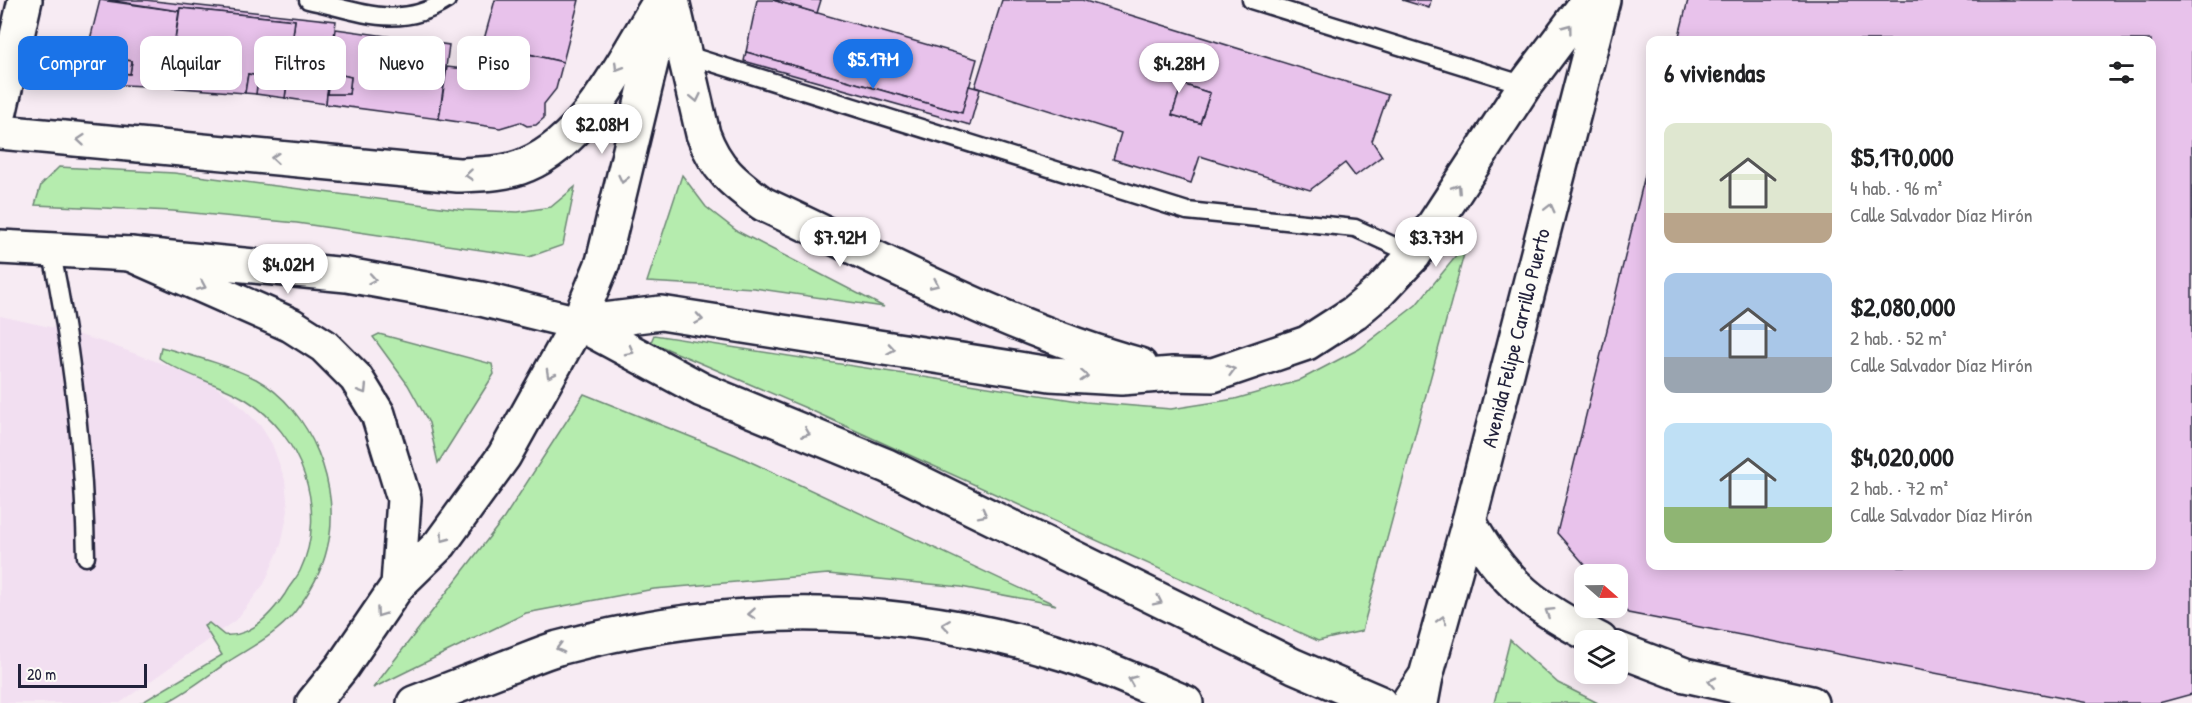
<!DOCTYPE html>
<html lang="es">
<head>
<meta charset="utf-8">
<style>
	:root { --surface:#fff; --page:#f2f2f2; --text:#202124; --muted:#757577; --accent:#1a73e8 }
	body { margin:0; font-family:"Patrick Hand",sans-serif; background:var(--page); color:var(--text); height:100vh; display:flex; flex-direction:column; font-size:22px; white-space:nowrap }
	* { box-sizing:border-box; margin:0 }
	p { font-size:20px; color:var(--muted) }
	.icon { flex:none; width:33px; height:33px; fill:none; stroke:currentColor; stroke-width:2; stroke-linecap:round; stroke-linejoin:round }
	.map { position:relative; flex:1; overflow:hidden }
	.drawer { position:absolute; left:1646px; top:36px; width:510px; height:534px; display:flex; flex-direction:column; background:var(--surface); border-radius:12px; box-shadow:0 3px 15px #0003 }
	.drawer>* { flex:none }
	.banner { position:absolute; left:18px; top:36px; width:570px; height:54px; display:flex; gap:12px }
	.needle { width:39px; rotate:110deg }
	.tools { position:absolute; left:1574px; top:564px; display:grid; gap:12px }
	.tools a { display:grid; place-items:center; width:54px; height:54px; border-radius:12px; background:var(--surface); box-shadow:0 3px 15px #0003; font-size:30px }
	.scale { position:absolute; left:18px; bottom:15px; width:129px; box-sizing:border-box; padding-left:6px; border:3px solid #22223b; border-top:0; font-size:16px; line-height:21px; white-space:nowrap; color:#22223b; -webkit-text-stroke:4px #fdfcf7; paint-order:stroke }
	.price { position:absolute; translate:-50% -51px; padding:0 14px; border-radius:21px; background:#fff; color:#222; font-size:20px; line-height:39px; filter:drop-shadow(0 2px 3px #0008) }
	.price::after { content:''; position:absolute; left:50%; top:36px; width:18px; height:14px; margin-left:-9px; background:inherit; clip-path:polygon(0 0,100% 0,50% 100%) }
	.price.selected { background:var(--accent); color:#fff }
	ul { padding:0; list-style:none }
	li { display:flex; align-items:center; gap:18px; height:150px; padding:0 18px }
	li span { display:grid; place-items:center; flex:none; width:168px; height:120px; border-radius:12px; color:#555 }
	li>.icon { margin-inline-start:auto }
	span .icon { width:72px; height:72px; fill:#fffc; stroke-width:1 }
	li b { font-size:26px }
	h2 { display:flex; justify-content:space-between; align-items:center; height:72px; padding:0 18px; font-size:26px }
	.pill { padding:0 21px; border-radius:12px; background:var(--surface); box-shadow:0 3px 15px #0003; font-size:21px; line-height:54px }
	.pill.selected { background:var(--accent); color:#fff }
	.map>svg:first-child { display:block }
</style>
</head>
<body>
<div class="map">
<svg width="2192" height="703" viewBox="0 0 2192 703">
	<rect width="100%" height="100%" fill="#f7ebf3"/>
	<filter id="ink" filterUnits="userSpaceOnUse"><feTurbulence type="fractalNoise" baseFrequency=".0167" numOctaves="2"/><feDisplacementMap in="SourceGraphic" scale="12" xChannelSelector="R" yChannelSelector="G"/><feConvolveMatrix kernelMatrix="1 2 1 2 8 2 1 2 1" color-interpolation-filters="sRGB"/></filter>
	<g filter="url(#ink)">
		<path fill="#f2dff1" d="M0,316l59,13 47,14 98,36 28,19 28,27 12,19 13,36 3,30 -7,35 -17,39 -27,35 -117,84h-120z"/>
		<g fill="#b5ecae" stroke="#6c8774" stroke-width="1.5">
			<path d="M59,167l115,6 290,37 54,2 33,-5 24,-20 -12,58 -34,12 -232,-34 -124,-12 -138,-6 6,-20z"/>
			<path d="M682,175l24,32 31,24 147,76 -130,-19 -107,-6z"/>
			<path d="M1467,243l-105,388 -44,10 -512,-233 -155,-66 3,-7 431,67 86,7 64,-10 63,-18 61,-32 57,-44z"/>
			<path d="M379,334l113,30 2,10 -56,89 -9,-40 -21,-38 -35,-48z"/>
			<path d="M161,347c32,9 65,17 95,32 55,30 87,109 71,170 -5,22 -19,46 -33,64 -17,21 -43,34 -65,48 -15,10 -51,38 -65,42 -7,0 -16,0 -23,0l81,-48 -18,-29 5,-3 15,12c26,3 48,-22 61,-41 4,-8 11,-15 15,-23 29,-61 1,-138 -55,-172 -27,-16 -60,-23 -86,-41z"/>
			<path d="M584,394l152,61 320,150 -95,-18 -133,-13 -174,15 -128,24 -153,75 131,-170z"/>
			<path d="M1510,640l48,43 40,20h-104z"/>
		</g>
		<g fill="#e8c2eb" stroke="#22223b" stroke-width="1.5" fill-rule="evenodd">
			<path d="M100,0l79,11 -11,76 -89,-4zM125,60l7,1 -2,13 -7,-1z"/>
			<path d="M108,0h37l191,21 -10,83 -41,-6 10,-78 -115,-12 -1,3z"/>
			<path d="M495,0h84l-16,62 -80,-19z"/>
			<path d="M757,0h16l204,59 -15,54 -216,-61z"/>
			<path d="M773,0h48l-4,13z"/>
			<path d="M1002,0h80l306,95 -16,46 10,15 -27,20 -10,-13 -35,27 -110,-34 -9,27 -78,-24 8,-26 -146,-46zM1182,84l28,9 -10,30 -28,-8z"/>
			<path d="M1402,0h29l-2,8z"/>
			<path d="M1688,0h504v694l-33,9h-71l-460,-90 -11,-12v-27h-24l-36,-41 93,-378v411h501v-526h-473z"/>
			<path d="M180,8l115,12 -10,78 -29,-4 2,-18 -10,-2 -3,19 -77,-6z"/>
			<path d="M336,29l113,16 -10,74 -113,-15 1,-10h22l2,-17 -9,-2v-6l-11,-1zM371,39l20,3 -2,14 -20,-2z"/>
			<path d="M371,39l20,3 -2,14 -20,-2z"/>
			<path d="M506,49l57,13 -7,27 -12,15v14l-8,7 -9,1 -7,-4 -20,6 -61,-9 8,-52 26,3z"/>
			<path d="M746,52l216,61 7,-27 11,3 -10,36 -226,-64z"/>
			<path d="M125,60l7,1 -2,13 -7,-1z"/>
			<path d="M331,68l11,1v6l9,2 -2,17h-22z"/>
			<path d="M248,74l10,2 -2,18 -11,-1z"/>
			<path d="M1182,84l28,9 -10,30 -28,-8z"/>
		</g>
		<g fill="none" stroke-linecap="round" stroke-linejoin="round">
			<defs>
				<g id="service">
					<path d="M308,0c51,11 91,31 139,0"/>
					<path d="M1251,0l274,85"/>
					<path d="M687,55l500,156 168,17 59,27"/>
					<path d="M51,249c21,101 33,205 35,308"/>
				</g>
				<path id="tertiary" d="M0,111l25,-111"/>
				<g id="secondary">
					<path d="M672,0l31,134c13,35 31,49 60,70 123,57 246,125 377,161"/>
					<path d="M0,132l458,43c22,-1 48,-1 68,-10 64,-27 99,-109 135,-165"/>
					<path d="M0,247l130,7 217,21 134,24 97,24 83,-10 389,61 71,4 52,-4 40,1 94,-32 48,-31 25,-21 34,-36 111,-170 64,-85"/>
					<path d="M578,323l25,-61 60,-249"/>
				</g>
				<g id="primary">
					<path d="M130,254l161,71 33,21 32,32 22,36 26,85 -6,86 -56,82 -29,36"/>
					<path d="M1469,521c34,63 68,88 131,119"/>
					<path d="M398,585l42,-41 64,-88 74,-133"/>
					<path d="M1617,649l68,26 126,28"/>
					<path d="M1410,699l16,-23 43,-155 134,-521"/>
					<path d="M414,703c31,-12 62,-24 93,-36 17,-6 34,-14 51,-19 169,-45 325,-47 493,2 46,13 91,34 135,53"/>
				</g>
				<g id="motorway">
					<path d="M578,323l124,67 185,76 407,200 86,37"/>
					<path d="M1421,703l5,-27"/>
				</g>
			</defs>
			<use href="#service" stroke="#22223b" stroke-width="21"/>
			<use href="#tertiary" stroke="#22223b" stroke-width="38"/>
			<use href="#secondary" stroke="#22223b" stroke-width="38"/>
			<use href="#primary" stroke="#22223b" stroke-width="38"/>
			<use href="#motorway" stroke="#22223b" stroke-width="38"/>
			<use href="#service" stroke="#fdfcf7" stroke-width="16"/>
			<use href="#tertiary" stroke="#fdfcf7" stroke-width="33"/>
			<use href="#secondary" stroke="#fdfcf7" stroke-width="33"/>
			<use href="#primary" stroke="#fdfcf7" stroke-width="33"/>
			<use href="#motorway" stroke="#fdfcf7" stroke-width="33"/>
		</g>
		<defs><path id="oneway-chevron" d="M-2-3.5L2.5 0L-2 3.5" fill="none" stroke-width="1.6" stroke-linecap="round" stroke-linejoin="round" transform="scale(1.5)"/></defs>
		<g stroke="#9a9aa2">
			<use href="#oneway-chevron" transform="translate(1568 28) rotate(-53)"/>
			<use href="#oneway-chevron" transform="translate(618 67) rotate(122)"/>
			<use href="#oneway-chevron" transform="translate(696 98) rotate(78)"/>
			<use href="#oneway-chevron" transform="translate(81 140) rotate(-175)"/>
			<use href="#oneway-chevron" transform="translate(275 158) rotate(-175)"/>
			<use href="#oneway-chevron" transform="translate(469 175) rotate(176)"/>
			<use href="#oneway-chevron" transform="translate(623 179) rotate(103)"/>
			<use href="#oneway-chevron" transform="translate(1457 188) rotate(-57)"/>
			<use href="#oneway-chevron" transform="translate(1550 208) rotate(-76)"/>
			<use href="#oneway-chevron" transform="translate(372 279) rotate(10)"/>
			<use href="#oneway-chevron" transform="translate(935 284) rotate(25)"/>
			<use href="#oneway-chevron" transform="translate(202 286) rotate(24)"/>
			<use href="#oneway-chevron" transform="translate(699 319) rotate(9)"/>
			<use href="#oneway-chevron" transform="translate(891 349) rotate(9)"/>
			<use href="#oneway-chevron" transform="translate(630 351) rotate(28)"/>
			<use href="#oneway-chevron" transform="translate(1231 370) rotate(-16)"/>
			<use href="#oneway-chevron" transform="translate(550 374) rotate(119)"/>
			<use href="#oneway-chevron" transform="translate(1084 376) rotate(3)"/>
			<use href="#oneway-chevron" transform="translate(363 390) rotate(58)"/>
			<use href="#oneway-chevron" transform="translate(806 433) rotate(22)"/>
			<use href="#oneway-chevron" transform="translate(983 514) rotate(27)"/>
			<use href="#oneway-chevron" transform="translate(444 538) rotate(127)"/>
			<use href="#oneway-chevron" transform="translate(1158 601) rotate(26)"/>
			<use href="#oneway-chevron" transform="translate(1549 612) rotate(-148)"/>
			<use href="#oneway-chevron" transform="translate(380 613) rotate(125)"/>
			<use href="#oneway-chevron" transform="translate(752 614) rotate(176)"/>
			<use href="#oneway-chevron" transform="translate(1442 620) rotate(-75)"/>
			<use href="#oneway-chevron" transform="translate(946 625) rotate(-172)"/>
			<use href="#oneway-chevron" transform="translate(560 648) rotate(165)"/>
			<use href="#oneway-chevron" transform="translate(1132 680) rotate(-157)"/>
			<use href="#oneway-chevron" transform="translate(1712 682) rotate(-167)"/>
		</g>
	</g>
	<g text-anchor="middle" stroke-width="6" stroke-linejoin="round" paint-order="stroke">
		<g font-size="21" fill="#22223b" stroke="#fdfcf7">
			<text transform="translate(1516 338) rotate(-76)" y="7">Avenida Felipe Carrillo Puerto</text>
		</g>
	</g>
</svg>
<div class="tools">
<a><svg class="needle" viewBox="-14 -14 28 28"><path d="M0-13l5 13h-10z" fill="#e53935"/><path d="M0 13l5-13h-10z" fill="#757577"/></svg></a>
<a><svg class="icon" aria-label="layers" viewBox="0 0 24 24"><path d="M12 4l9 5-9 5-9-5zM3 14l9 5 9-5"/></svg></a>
</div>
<div class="scale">20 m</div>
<b class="price selected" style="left:873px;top:90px">$5.17M</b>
<b class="price" style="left:1179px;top:94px">$4.28M</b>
<b class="price" style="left:602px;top:155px">$2.08M</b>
<b class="price" style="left:840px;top:268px">$7.92M</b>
<b class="price" style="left:1436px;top:268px">$3.73M</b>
<b class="price" style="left:288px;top:295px">$4.02M</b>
<div class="banner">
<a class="pill selected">Comprar</a>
<a class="pill">Alquilar</a>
<a class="pill">Filtros</a>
<a class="pill">Nuevo</a>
<a class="pill">Piso</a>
</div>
<section class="drawer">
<h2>6 viviendas<svg class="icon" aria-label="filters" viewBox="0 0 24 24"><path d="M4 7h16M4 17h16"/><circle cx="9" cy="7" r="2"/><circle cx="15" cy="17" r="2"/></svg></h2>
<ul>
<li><span style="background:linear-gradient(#dfe7d0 75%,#b9a48a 0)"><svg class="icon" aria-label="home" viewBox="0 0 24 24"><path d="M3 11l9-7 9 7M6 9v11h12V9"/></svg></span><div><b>$5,170,000</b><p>4 hab. · 96 m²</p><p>Calle Salvador Díaz Mirón</p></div></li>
<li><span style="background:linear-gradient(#a9c7e8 70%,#9aa5b1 0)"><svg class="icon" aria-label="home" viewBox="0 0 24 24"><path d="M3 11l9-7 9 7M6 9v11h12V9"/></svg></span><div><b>$2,080,000</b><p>2 hab. · 52 m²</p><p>Calle Salvador Díaz Mirón</p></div></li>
<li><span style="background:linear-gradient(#bfe0f5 70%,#8fb573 0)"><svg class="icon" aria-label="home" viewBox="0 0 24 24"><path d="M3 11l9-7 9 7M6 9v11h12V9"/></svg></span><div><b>$4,020,000</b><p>2 hab. · 72 m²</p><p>Calle Salvador Díaz Mirón</p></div></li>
</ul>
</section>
</div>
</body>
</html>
